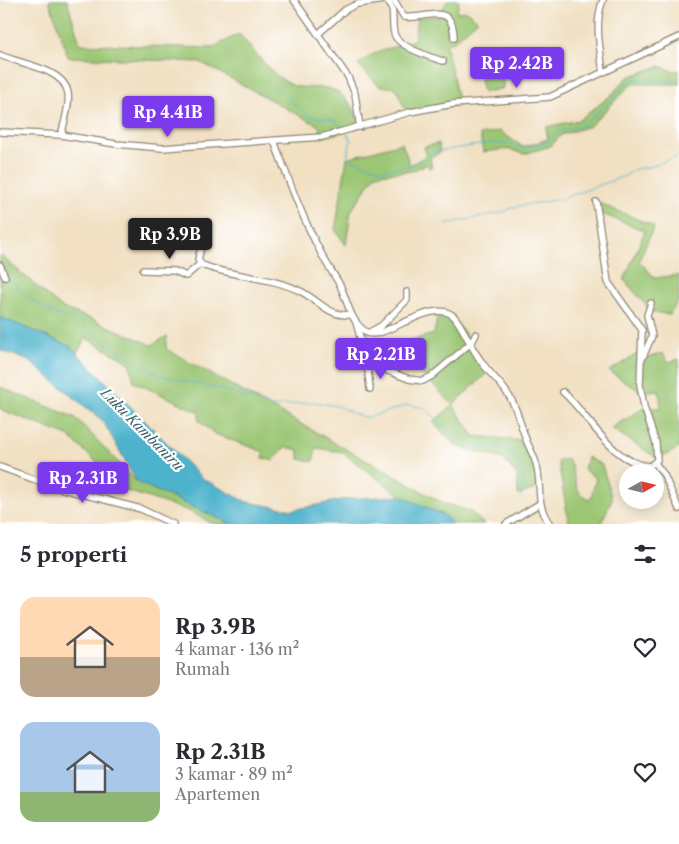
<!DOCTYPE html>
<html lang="id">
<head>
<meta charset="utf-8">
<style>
	:root { --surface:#fff; --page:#f2f2f3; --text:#2b2b33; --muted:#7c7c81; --accent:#7c3aed }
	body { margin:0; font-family:"Libre Caslon Text",serif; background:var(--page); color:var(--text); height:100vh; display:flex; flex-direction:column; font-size:19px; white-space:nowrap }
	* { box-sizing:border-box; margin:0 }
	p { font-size:16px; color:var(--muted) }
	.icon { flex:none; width:28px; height:28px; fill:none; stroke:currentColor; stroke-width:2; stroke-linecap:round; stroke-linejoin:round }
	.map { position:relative; height:524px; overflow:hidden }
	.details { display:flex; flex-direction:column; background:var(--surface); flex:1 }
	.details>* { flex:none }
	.needle { width:32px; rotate:82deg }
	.tools { position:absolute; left:619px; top:464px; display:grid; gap:10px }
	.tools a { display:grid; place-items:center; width:45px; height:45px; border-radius:50%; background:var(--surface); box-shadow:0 2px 12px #0003; font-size:25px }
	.price { position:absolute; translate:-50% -42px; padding:0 11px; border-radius:5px; background:var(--accent); color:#fff; font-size:16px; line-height:32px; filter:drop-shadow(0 1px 2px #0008) }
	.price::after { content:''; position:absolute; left:50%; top:30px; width:15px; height:11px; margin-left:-8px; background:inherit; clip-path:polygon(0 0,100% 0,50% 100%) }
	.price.current { background:#222; color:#fff }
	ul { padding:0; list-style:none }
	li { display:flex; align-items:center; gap:15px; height:125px; padding:0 20px }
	li span { display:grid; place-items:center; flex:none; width:140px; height:100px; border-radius:15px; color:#555 }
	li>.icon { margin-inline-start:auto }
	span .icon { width:60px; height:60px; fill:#fffc; stroke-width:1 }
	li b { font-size:21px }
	h2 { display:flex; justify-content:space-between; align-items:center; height:60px; padding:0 20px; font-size:21px }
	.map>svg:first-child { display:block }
</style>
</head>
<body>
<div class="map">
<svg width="679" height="524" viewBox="0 0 679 524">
	<rect width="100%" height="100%" fill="#fff"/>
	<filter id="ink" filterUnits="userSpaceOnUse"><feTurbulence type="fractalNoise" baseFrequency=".02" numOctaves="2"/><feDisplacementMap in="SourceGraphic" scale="10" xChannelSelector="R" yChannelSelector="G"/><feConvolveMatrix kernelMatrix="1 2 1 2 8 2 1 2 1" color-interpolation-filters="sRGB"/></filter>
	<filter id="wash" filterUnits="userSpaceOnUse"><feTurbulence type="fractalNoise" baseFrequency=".0096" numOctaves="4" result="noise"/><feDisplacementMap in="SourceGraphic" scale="20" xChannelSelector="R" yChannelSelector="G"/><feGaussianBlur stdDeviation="1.12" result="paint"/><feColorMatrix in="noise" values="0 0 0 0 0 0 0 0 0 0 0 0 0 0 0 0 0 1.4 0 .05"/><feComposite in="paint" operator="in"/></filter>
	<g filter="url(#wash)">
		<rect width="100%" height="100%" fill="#f1e0c2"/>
		<g fill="#9bc673" stroke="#63784f">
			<path d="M49,0h18l13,44 132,4 27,-14c15,16 32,42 53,51 10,4 24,2 35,3 17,2 31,24 33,39l-39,11 -2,-12 -119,-64 -132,-5z"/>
			<path d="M448,0h11l-2,12 9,-1 12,9 -24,21 -8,3 13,61 -52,9 -11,-26 -17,-2 -21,-22 17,-11 39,-13 3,-22 21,-2z"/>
			<path d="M490,64l15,4 6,10 -8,1v9l-20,5 -3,-13z"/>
			<path d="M660,66l14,5 5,-1v14h-47l-42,42 -29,9 -10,11 -27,8 -16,-5 -25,3 -3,-17 19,-4 24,16 25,-8 -2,-12 33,-7 30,-23 19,-20z"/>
			<path d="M402,143l8,22 16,-9 -2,-9 15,-4 1,10 -10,4 2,11h-3l-2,-4 -16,7 -35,3 -25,37 -5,34 -11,-15 12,-72z"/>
			<path d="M596,202l58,24 -15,35 16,17 24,-3v24l-9,16 -18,-3 -28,-32 21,-49 -48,-19z"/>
			<path d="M0,255l62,53 27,10 63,27 15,-9 -1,13 277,154 27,8 14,13h-31l-10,-9 -42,-19 -59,-44 -26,-4 -3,14 -14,-3v-9l-14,-3 -12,14 -10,-3 1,-6 -49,-18 -16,-13v-9l-65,-30 -4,-19 -44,-25 -9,15 -8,-7 -69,-29z"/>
			<path d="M438,313c20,-1 40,43 50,59l-35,33 21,31 52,5 9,22 3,25 -20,7 -1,-19 -13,-17 -48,-13 -23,-24 20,-17 -40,-40 -15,-9 5,-14 31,-8z"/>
			<path d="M642,351l-1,9 22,-7 5,9 11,-3v89l-21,11 -47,-31 33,-20h17l-2,-18 -18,2 -32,-21z"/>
			<path d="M0,387l76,31 61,64 94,42h-18l-24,-13 -93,-30 5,-15 -33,-30 -68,-27z"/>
			<path d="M587,457l15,8 10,34 -11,25h-32l-11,-63 10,-2c8,13 4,37 23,40l5,-21 -12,-8z"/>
		</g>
		<path fill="#4eb3cc" stroke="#3c6f7c" d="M0,317l70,29 133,133 44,23 46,8 53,-11 55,-3 42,19 10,9h-222l-94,-42 -34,-61 -74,-60 -29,-11z"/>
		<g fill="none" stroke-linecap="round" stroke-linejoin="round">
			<g stroke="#4eb3cc" stroke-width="1">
				<path d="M275,87l33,29 26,4 11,9"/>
				<path d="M347,133l4,7 -4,18 35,12 28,-5 23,-13 59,-9 18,1 14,5 25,-8 8,-9 26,-7 28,-24 18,-20 12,-2 38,2"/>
				<path d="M445,224l59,-12 9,-5 48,-8 64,-23 10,-7 14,-2 30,-11"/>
				<path d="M7,276l20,21 29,18 20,3 30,25 53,32 72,17 41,15 41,-5 24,4 25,11h8l38,-12 17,3 35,33 15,5 28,2 11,6 7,13 2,18 -2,12"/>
			</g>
		</g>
	</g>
	<g filter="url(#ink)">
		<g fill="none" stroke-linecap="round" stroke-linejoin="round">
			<defs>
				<g id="minor">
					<path d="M294,0l54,77 7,17 5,33"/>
					<path d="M387,0c9,10 4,21 7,33 2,13 38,25 49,28"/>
					<path d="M394,0l10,17c22,3 49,-17 50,21"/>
					<path d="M318,34l27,-24 12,-6 28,-4"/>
					<path d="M0,55c19,9 64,13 68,38 2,13 -4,30 -7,42"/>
					<path d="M603,72c-3,-24 -9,-50 0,-72"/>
					<path d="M0,132l61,3 55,9 46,4 160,-11 88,-25 43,-8 97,-7 129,-60"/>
					<path d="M274,141c14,37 27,74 45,108 6,13 14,24 21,36 8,17 10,38 28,48 15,8 70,-40 88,-14 9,12 14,27 23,39 7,12 18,21 26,32 12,15 15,35 22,52 3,7 7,14 9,21 7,24 -2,39 14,61"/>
					<path d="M201,247l-3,13 4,5c31,12 65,11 96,25 22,10 28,26 53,25"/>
					<path d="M0,265l5,12"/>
					<path d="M143,270l32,1 11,5 14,-12"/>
					<path d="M356,322l11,41 3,26"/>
					<path d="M368,333l13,-7 26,-26v-8"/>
					<path d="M642,359l10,-23 -5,-21 4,-12"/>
					<path d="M367,363l42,16 14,2 9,-5 40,-34 4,-8"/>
					<path d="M563,392c26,23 49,72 87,74l7,-6 -1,-17 -12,-36 -4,-22 2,-55 -34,-48 -12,-80"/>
					<path d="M655,463l9,12 15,34"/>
					<path d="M0,467l55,20 86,22 32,15"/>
					<path d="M506,524l33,-20"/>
				</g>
			</defs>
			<use href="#minor" stroke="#8e8676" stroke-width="8"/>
			<use href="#minor" stroke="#fff" stroke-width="5.5"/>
		</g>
	</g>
	<g text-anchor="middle" stroke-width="4.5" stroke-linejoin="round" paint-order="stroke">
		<g font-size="14" font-style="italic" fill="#39616b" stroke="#fff">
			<text transform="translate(142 429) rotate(45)" y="5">Luku Kambaniru</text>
		</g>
	</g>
</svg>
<div class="tools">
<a><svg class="needle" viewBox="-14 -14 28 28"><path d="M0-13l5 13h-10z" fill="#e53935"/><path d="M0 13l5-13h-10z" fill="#7c7c81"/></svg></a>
</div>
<b class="price" style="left:517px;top:89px">Rp 2.42B</b>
<b class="price" style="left:168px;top:138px">Rp 4.41B</b>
<b class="price current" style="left:170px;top:260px">Rp 3.9B</b>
<b class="price" style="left:381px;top:380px">Rp 2.21B</b>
<b class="price" style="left:83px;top:504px">Rp 2.31B</b>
</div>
<section class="details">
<h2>5 properti<svg class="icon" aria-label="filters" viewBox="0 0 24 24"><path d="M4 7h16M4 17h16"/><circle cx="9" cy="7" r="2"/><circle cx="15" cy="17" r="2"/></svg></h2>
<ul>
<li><span style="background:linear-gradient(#ffd9b3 60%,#b9a48a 0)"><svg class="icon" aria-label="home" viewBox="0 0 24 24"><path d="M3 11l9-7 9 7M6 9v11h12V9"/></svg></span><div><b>Rp 3.9B</b><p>4 kamar · 136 m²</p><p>Rumah</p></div><svg class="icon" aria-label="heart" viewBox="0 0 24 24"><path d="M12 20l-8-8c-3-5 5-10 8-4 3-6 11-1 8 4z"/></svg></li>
<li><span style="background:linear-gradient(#a9c7e8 70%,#8fb573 0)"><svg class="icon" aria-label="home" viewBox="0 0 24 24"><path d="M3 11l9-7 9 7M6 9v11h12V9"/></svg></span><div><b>Rp 2.31B</b><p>3 kamar · 89 m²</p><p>Apartemen</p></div><svg class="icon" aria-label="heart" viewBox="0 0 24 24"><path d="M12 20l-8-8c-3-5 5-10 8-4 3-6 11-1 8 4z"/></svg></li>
</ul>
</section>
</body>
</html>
